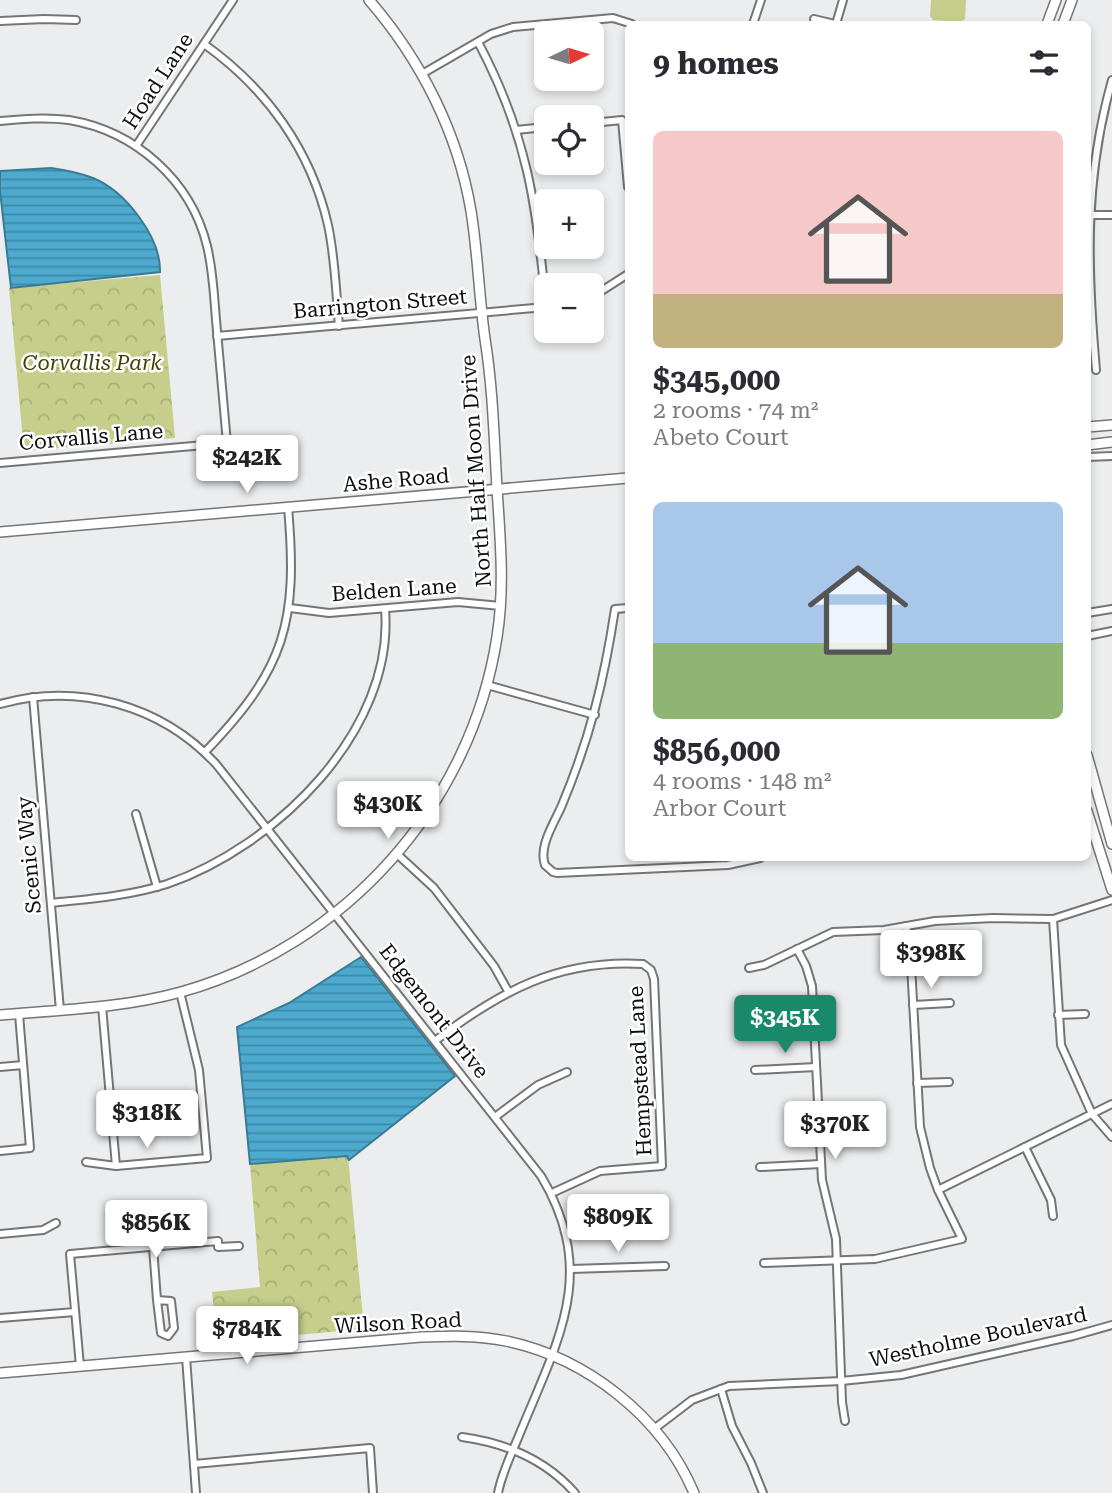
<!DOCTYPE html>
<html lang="en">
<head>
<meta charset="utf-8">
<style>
	:root { --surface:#fff; --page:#f7f7f7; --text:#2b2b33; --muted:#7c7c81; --accent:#1a8969 }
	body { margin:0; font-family:"Roboto Serif",serif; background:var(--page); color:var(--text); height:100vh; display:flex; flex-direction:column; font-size:26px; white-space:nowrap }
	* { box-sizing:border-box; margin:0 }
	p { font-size:23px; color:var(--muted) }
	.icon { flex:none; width:38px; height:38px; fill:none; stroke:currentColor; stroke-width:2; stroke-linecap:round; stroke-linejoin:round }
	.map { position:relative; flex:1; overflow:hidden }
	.side { position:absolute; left:625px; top:21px; width:466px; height:840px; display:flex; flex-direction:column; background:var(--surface); border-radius:10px; box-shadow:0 4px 10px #0003 }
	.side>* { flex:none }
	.needle { width:46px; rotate:85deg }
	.fabs { position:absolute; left:534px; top:21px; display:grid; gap:14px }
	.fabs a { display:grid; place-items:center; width:70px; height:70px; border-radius:10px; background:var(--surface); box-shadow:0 4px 10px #0003; font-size:35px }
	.price { position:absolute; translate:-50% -60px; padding:0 16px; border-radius:7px; background:#fff; color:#222; font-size:23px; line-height:46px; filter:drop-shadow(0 2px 4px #0008) }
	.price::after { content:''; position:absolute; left:50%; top:42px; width:21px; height:16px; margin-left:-10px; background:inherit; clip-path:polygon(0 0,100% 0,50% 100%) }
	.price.active { background:var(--accent); color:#fff }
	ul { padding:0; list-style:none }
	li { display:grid; align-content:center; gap:14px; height:371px; padding:0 28px }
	li span { display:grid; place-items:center; height:217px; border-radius:10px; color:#555 }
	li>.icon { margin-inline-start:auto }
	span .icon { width:126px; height:126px; fill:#fffc; stroke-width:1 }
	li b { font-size:30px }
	h2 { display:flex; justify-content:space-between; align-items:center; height:84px; padding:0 28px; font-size:30px }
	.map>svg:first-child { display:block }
</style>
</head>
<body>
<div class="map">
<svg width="1112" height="1493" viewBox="0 0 1112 1493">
	<defs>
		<pattern id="park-crowns" width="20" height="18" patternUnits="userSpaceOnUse" patternTransform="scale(1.75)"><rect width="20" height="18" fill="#c5ce8a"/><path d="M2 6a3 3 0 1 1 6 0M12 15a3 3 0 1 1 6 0" fill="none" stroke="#a8b076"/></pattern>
		<pattern id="water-rules" width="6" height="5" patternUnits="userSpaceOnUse" patternTransform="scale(1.75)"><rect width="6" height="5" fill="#4daace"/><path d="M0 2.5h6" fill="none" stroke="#3e89a6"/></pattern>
	</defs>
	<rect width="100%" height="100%" fill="#ecedef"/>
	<g fill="url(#park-crowns)">
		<path d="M160,275l15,163 -151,13 -15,-163z"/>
		<path d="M348,1156l16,173 -147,13 -5,-50 48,-5 -10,-123z"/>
	</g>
	<path fill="#c5ce8a" d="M931,0h35l-1,19 -4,3 -28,-2 -3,-4z"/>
	<g fill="url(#water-rules)" stroke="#3a7b94" stroke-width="2">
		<path d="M51,168c14,2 29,5 42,10 32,13 68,59 67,94l-149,16 -11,-97v-20z"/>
		<path d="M361,957l94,119 -106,84 -2,-4 -97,8 -13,-137 52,-24z"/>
	</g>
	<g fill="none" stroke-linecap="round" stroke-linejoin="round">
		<defs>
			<g id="street">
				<path d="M814,19l21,5"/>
				<path d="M0,21l44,-2 32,1"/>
				<path d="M753,24l8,-24"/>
				<path d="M836,24l7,-24"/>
				<path d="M478,42c49,92 59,164 68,265"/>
				<path d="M204,44c62,44 107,106 124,181 7,32 8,67 11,101"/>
				<path d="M422,74l69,-40 22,-7 100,-9 19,6"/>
				<path d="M0,121c23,-2 46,-4 69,-1 66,11 122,60 138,126 6,24 7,50 9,74 4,41 7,82 11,123l-227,20"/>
				<path d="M592,123l30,-3 6,67"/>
				<path d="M516,130l30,-3"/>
				<path d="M136,146l97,-146"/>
				<path d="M1087,215h25"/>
				<path d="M592,297l36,-23"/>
				<path d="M217,336l329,-29"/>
				<path d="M1096,370c-9,-102 -12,-190 16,-290"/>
				<path d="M1087,457l25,-1"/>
				<path d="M290,608l39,5 129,-11 43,4"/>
				<path d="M628,608l-13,1c-11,72 -25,129 -53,196 -7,17 -24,41 -17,60l8,7 4,1 171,-8 32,-7"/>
				<path d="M1087,613l25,-4"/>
				<path d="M1087,636l25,-5"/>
				<path d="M487,685l108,30"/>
				<path d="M33,697l27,313"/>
				<path d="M0,704c78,-22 161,1 216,60l325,412c58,97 17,164 -21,257 -8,20 -18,39 -22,60"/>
				<path d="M205,752c81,-84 93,-130 83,-245"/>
				<path d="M136,814l21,73"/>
				<path d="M397,854l37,34 60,78 14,25"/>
				<path d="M51,903c39,-4 78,-7 116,-19 108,-37 228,-153 218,-275"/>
				<path d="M1053,919l8,126 31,69 20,23"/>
				<path d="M797,949l9,17 6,20 10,194 14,59 6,163 3,19"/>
				<path d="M749,968l15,-3 69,-33 51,-2 51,-9 58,-3 60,1 59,-19"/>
				<path d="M913,1005l37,-2"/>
				<path d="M102,1006l14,160"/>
				<path d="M1058,1015l27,-1"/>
				<path d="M435,1041c65,-50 124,-82 208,-77l8,6 3,9 8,187 -62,5 -48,22"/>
				<path d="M0,1067l23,-2"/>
				<path d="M755,1070l61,-3"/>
				<path d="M917,1083l32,-1"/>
				<path d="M495,1117l43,-32 29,-13"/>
				<path d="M1025,1147l26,53 2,16"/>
				<path d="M0,1151l30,-3 -11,-134"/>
				<path d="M86,1162l30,4 91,-8 -8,-88 -19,-78"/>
				<path d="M760,1167l61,-3"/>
				<path d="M938,1190l174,-86"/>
				<path d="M0,1234l43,-4 13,-7"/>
				<path d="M153,1247l4,53 14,1 3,27 -6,8 -7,-3 -4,-33"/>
				<path d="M764,1263l111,-4 87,-20 -24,-49 -8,-22 -10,-41 -10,-180 -4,-21"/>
				<path d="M571,1269l94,-3"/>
				<path d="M0,1318l75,-6"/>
				<path d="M186,1357l10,136"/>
				<path d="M80,1366l-10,-112 148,-13v6l21,-1"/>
				<path d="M721,1389l11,37 19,37 12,30"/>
				<path d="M654,1429l38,-29 37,-14 112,-5 60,-6 172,-39 39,-11"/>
				<path d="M462,1437c44,6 83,22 113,56"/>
				<path d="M194,1464l176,-16 3,45"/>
			</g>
			<g id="secondary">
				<path d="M1047,24l9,-24"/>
				<path d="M1063,24l9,-24"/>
				<path d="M1087,427l25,-2"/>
				<path d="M1087,445l25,-3"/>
				<path d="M0,532l628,-54"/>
				<path d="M1087,755l25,89"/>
				<path d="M1087,811l25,79"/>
				<path d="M0,1015c61,-5 123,-7 181,-23 164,-46 290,-187 316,-355 8,-51 3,-99 0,-149 -3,-50 -4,-99 -12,-149 -6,-42 -7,-85 -14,-128 -13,-78 -50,-151 -102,-211"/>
				<path d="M0,1373l421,-36c29,-1 57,-2 85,4 81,17 156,76 188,152"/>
			</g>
		</defs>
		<use href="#street" stroke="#747577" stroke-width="10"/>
		<use href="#secondary" stroke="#747577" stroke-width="12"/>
		<use href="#street" stroke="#fff" stroke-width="6"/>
		<use href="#secondary" stroke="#fff" stroke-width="9"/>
	</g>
	<g text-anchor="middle" stroke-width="5" stroke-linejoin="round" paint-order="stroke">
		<g font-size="21" fill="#0d0e0e" stroke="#fff">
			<text transform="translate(158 81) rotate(-57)" y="7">Hoad Lane</text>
			<text transform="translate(380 304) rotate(-5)" y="7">Barrington Street</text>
			<text transform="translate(91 437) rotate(-5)" y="7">Corvallis Lane</text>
			<text transform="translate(476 471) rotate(-94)" y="7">North Half Moon Drive</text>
			<text transform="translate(396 480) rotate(-5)" y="7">Ashe Road</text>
			<text transform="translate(394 590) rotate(-4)" y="7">Belden Lane</text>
			<text transform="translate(29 855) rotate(-95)" y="7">Scenic Way</text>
			<text transform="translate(434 1011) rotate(52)" y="7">Edgemont Drive</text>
			<text transform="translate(640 1071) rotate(-93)" y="7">Hempstead Lane</text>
			<text transform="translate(398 1323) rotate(-3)" y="7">Wilson Road</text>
			<text transform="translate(978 1337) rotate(-12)" y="7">Westholme Boulevard</text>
		</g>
		<g font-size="21" font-style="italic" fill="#3f4405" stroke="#fff">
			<text x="92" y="370">Corvallis Park</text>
		</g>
	</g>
</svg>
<div class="fabs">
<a><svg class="needle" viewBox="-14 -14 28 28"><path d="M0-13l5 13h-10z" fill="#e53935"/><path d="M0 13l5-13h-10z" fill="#7c7c81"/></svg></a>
<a><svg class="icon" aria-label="locate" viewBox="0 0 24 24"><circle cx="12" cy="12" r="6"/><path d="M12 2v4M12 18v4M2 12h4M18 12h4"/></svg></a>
<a>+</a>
<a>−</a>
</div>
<b class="price" style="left:247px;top:495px">$242K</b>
<b class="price" style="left:388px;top:841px">$430K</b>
<b class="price" style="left:931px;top:990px">$398K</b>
<b class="price active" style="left:785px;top:1055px">$345K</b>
<b class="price" style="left:147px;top:1150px">$318K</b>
<b class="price" style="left:835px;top:1161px">$370K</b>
<b class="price" style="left:618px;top:1254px">$809K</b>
<b class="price" style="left:156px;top:1260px">$856K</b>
<b class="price" style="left:247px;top:1366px">$784K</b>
<section class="side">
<h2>9 homes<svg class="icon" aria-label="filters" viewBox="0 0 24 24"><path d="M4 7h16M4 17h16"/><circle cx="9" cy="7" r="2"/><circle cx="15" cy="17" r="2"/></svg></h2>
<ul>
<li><span style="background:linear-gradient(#f6c9c9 75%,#c2b280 0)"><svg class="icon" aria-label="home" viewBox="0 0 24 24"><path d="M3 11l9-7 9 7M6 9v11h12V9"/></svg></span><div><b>$345,000</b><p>2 rooms · 74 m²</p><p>Abeto Court</p></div></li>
<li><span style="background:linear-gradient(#a9c7e8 65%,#8fb573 0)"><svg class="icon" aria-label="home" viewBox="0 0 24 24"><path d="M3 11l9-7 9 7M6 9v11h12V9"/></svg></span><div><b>$856,000</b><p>4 rooms · 148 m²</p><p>Arbor Court</p></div></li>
</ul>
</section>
</div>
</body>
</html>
